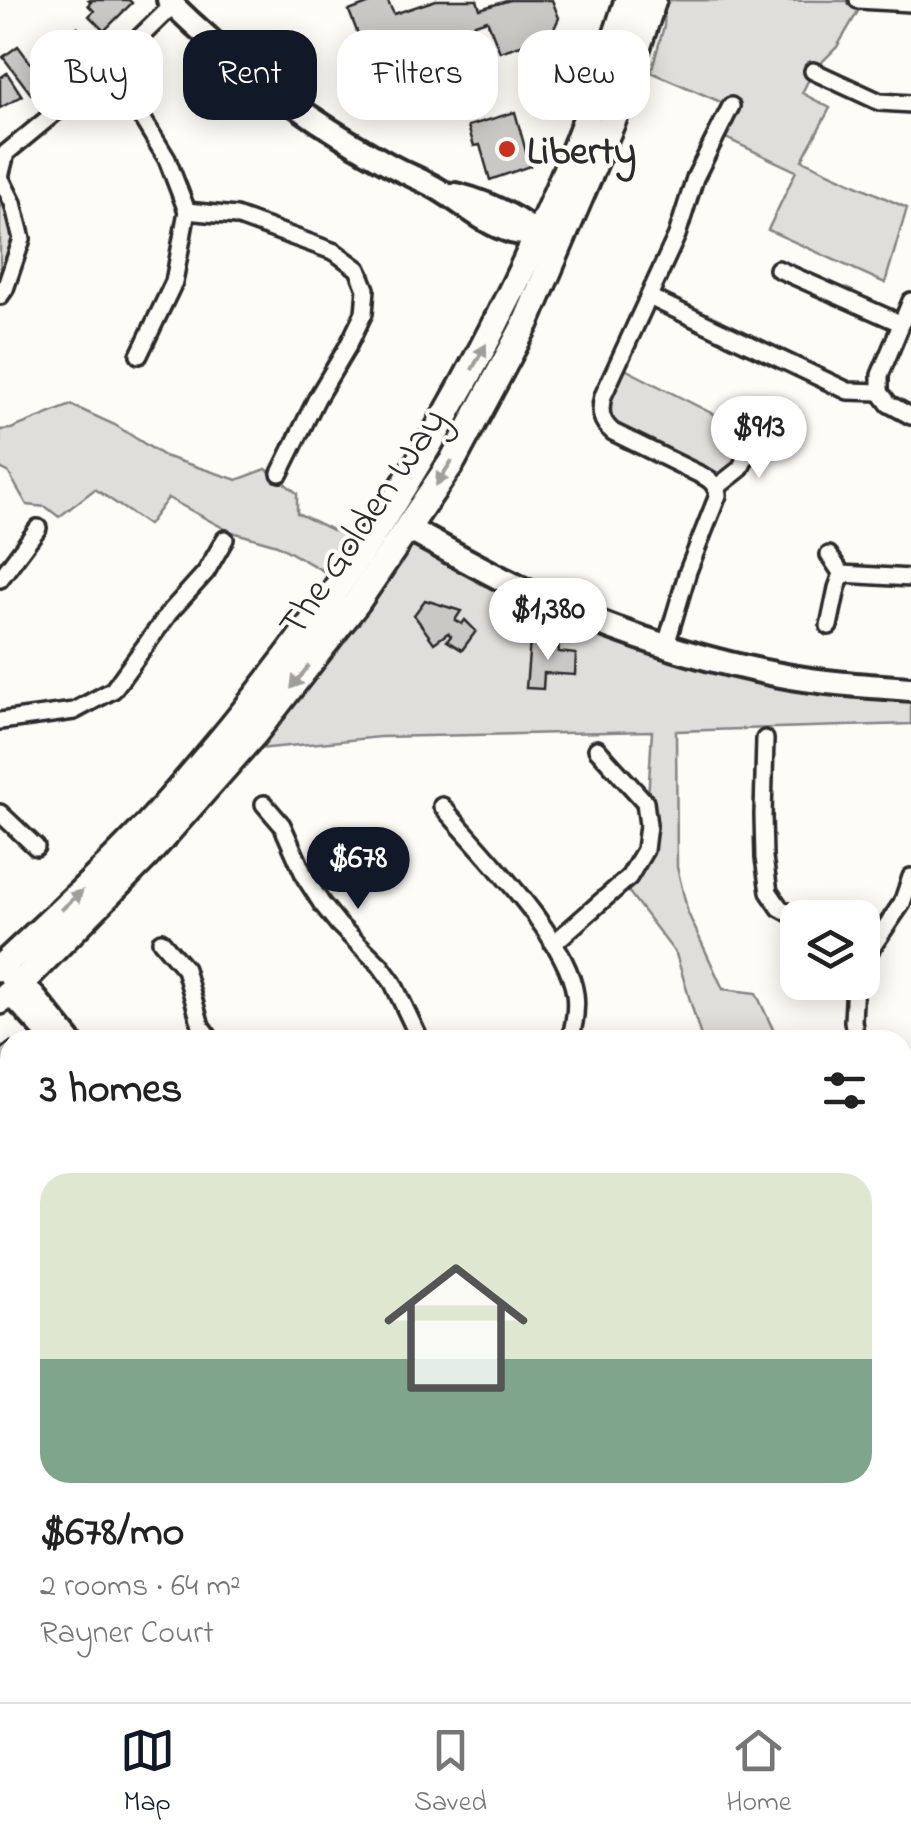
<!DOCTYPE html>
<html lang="en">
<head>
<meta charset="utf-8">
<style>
	:root { --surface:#fff; --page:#f6f6f6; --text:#222; --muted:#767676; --line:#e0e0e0; --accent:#111827 }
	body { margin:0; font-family:"Indie Flower",sans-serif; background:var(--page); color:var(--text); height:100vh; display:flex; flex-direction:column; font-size:38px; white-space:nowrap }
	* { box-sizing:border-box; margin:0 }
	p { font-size:32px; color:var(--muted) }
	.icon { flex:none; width:55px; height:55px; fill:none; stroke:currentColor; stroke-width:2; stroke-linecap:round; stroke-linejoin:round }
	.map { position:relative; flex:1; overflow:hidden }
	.side { position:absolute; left:0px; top:1030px; width:912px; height:672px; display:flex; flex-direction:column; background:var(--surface); border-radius:30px 30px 0 0; box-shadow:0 5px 25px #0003 }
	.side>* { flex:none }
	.top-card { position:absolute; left:30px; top:30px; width:852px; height:90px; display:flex; gap:20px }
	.controls { position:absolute; left:780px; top:900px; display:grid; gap:20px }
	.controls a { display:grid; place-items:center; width:100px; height:100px; border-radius:20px; background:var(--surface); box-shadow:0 5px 25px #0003; font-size:50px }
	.price { position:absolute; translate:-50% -85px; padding:0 22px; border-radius:35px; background:#fff; color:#222; font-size:32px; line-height:65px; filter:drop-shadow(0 2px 5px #0008) }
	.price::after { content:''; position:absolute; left:50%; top:60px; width:30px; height:22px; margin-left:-15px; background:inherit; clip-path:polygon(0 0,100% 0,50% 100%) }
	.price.current { background:var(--accent); color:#fff }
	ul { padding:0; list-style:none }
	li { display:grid; align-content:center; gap:20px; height:530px; padding:0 40px }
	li+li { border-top:2px solid var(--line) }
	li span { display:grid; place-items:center; height:310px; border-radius:30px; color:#555 }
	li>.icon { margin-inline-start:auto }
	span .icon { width:180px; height:180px; fill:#fffc; stroke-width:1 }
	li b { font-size:42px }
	h2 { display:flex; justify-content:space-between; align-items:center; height:120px; padding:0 40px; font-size:42px }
	.chip { padding:0 35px; border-radius:30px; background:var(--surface); box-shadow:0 5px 25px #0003; font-size:35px; line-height:90px }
	.chip.current { background:var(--accent); color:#fff }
	.tab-bar { display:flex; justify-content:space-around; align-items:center; height:140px; border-top:2px solid var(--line); background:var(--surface); font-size:28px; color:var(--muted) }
	.tab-bar a { display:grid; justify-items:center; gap:5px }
	.tab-bar .current { color:var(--accent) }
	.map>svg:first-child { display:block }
</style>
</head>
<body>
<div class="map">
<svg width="911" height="1702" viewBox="0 0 911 1702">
	<rect width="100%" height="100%" fill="#fdfcf7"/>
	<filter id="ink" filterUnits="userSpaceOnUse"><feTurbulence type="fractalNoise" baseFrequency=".01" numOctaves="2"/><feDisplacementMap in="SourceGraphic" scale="20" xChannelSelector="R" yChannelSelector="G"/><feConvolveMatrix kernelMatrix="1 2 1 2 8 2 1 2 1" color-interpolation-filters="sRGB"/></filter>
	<g filter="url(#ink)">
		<g fill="#dfdeda" stroke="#858482" stroke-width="2.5">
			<path d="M665,0l199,1 -27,46 -24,24 -11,22 28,15 -28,52 105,48 -22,75 -117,-53 28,-59 -79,-37 13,-28 -79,-34 13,-46z"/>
			<path d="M0,189c21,39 14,51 0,89z"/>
			<path d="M617,365l139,71 -40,52 -103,-56 -10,-36z"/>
			<path d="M71,405l44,20 49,31 73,24 29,-11 31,24v20l54,26 -24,34 -50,-28 -48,-14 -61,-33 -20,27 -53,-36 -36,28 -13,-10 -19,-2 -19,-33 -8,-4v-38l11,-1z"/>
			<path d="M408,529l267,119 236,41v35l-235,7 1,136 11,46 35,76 33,4 22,47h-76l-26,-86 -54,-71 23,-33 7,-119 -272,6 -141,14z"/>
			<path d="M902,1172l9,3v284h-9z"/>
		</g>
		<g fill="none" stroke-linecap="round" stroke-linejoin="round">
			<path stroke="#7e7d7b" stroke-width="4" d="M902,1259h9"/>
		</g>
		<g fill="#c9c8c4" stroke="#2b2b2b" stroke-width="2.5">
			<path d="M89,0h40l3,3 -28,28 -15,-15 5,-5 -6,-6 3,-3z"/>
			<path d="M378,0h9l7,14 42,-14h41l3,9 30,-9h42l7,18 -8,17 -51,17 -13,-32 -81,27 13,34 -14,3 2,10 -22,10 -36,-93z"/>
			<path d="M77,27l10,13 -12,9 3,4 -11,9 -20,-25 10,-8 7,9z"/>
			<path d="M18,46l15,20 17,-13 10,14 -13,10 2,4 -18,13 -28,-37z"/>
			<path d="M7,73l15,23 -22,12v-30z"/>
			<path d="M515,112l15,54 -40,14 -10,-35 -6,1 -6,-20z"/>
			<path d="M425,600l36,11 -6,9 7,4 3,-4 11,11 -14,19 -15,-9 4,-5 -3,-3 -14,10 -20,-28z"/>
			<path d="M530,641h28l1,11 17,2 -1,21 -31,-2 -1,16 -17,-1z"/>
			<path d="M10,1042v21l-6,5 -2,-3 -2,1v-20l2,2z"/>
			<path d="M10,1065v24l-6,6 -4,-5v-17z"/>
			<rect x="6" y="1330" width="4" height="40"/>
		</g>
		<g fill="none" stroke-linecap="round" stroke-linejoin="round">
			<defs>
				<g id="minor">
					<path d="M858,0l53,3"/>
					<path d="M813,71l67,31 31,2"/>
					<path d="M104,72l38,46 25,41 20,52 -13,71 -35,73"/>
					<path d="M187,211l49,5 99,36 23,17 8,20 -2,24 -16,33 -31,52 -37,75"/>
					<path d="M778,269l122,54"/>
					<path d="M0,296l5,-7 17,-50 -9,-36 -13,-26 6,-24 98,-81 69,-67"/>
					<path d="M649,297l199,94 32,1"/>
					<path d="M880,392v-17l31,-74"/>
					<path d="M880,392l9,12 22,12"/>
					<path d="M716,488l24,-19 16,-33"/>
					<path d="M829,555l13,19 69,4"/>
					<path d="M0,579l38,-51"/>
					<path d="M829,626l8,-38 5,-14"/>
					<path d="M666,645l22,-74 30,-76c-2,-10 -6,-14 -15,-19l-90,-44c-12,-10 -14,-20 -10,-36l74,-161 18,-57 36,-72"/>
					<path d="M0,721l74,-10 39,-21 56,-77 37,-41 19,-33"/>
					<path d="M765,739l-2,76 1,43 5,34 11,16 18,10"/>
					<path d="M264,804l18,21 24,54 16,25 17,21 41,40 13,18 27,57"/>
					<path d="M442,806c38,45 125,131 133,188 2,15 -1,32 -5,46"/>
					<path d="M0,813l36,34"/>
					<path d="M161,941l24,28 16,57 10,14"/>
					<path d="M553,944l76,-67 16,-27 3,-25 -3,-23 -48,-53"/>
					<path d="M862,966l6,-13 34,-50 9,-26"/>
					<path d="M855,982l-2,39 3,19"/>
					<path d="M902,1098l9,6"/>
					<path d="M0,1124l10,5"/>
					<path d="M0,1405h10"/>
					<path d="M902,1459h9"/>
					<path d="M902,1629l9,2"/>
					<path d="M554,1692l40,9"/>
					<path d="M218,1702l9,-10"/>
					<path d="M621,1702l15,-10"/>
				</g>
				<g id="tertiary">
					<path d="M168,0c65,64 142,121 222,165 16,9 33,15 48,24 24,14 46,35 73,43 13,3 25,2 38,6"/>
					<path d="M456,194c32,8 57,20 82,40"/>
					<path d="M9,976l8,11 14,5 39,48"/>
					<path d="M17,987l1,15 35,38"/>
					<path d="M72,1702l10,-10"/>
				</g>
				<path id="secondary" d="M408,529c61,32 120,67 184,91 59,23 121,42 183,54 45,9 91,12 136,15"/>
				<g id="primary">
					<path d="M0,968c48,-45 97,-89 142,-137 31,-33 60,-68 89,-103 176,-216 313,-462 397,-728"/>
					<path d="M0,1001l17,-14 130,-132 107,-121 103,-132 95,-140 74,-139 88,-206 39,-117"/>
				</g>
			</defs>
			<use href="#minor" stroke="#2b2b2b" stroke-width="22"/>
			<use href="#tertiary" stroke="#2b2b2b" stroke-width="28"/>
			<use href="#secondary" stroke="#2b2b2b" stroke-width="30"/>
			<use href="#primary" stroke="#2b2b2b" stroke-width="32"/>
			<use href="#minor" stroke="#fdfcf7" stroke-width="15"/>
			<use href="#tertiary" stroke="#fdfcf7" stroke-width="20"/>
			<use href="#secondary" stroke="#fdfcf7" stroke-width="22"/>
			<use href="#primary" stroke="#fdfcf7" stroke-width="25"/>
		</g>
		<defs><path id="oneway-solid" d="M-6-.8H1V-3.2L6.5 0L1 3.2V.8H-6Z" transform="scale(2.5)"/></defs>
		<g fill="#9e9e9b">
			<use href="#oneway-solid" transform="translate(479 357) rotate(-61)"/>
			<use href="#oneway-solid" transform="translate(444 473) rotate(123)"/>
			<use href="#oneway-solid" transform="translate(300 677) rotate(128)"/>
			<use href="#oneway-solid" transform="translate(72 900) rotate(-43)"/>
		</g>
	</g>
	<circle fill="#c8321e" stroke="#fdfcf7" stroke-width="4" cx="507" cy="149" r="10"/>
	<g text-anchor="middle" stroke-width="8" stroke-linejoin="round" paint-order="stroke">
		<g font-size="40" font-weight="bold" fill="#2b2b2b" stroke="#fdfcf7" text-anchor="start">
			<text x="527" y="163">Liberty</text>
		</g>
		<g font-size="40" fill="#2b2b2b" stroke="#fdfcf7">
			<text transform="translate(361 521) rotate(-56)" y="14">The Golden Way</text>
		</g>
	</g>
</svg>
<div class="controls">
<a><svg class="icon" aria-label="layers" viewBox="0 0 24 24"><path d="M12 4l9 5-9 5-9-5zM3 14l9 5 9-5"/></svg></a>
</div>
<b class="price" style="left:759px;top:481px">$913</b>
<b class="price" style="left:548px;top:663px">$1,380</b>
<b class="price current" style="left:358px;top:912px">$678</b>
<div class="top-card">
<a class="chip">Buy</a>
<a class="chip current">Rent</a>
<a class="chip">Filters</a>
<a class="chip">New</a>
</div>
<section class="side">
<h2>3 homes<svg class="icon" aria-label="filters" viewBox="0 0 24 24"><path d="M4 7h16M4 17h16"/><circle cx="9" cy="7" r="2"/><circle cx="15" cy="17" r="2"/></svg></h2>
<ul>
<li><span style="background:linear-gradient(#dfe7d0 60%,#7fa58c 0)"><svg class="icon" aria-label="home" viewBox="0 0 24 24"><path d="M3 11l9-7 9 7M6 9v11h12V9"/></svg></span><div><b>$678/mo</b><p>2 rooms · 64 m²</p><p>Rayner Court</p></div></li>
</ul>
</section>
</div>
<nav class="tab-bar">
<a class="current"><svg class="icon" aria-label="map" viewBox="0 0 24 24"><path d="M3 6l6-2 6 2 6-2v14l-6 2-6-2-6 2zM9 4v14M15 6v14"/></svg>Map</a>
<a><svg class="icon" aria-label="saved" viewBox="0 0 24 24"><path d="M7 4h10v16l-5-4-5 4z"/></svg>Saved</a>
<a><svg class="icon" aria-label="home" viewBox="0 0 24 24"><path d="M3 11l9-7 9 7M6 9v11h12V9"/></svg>Home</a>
</nav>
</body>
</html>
